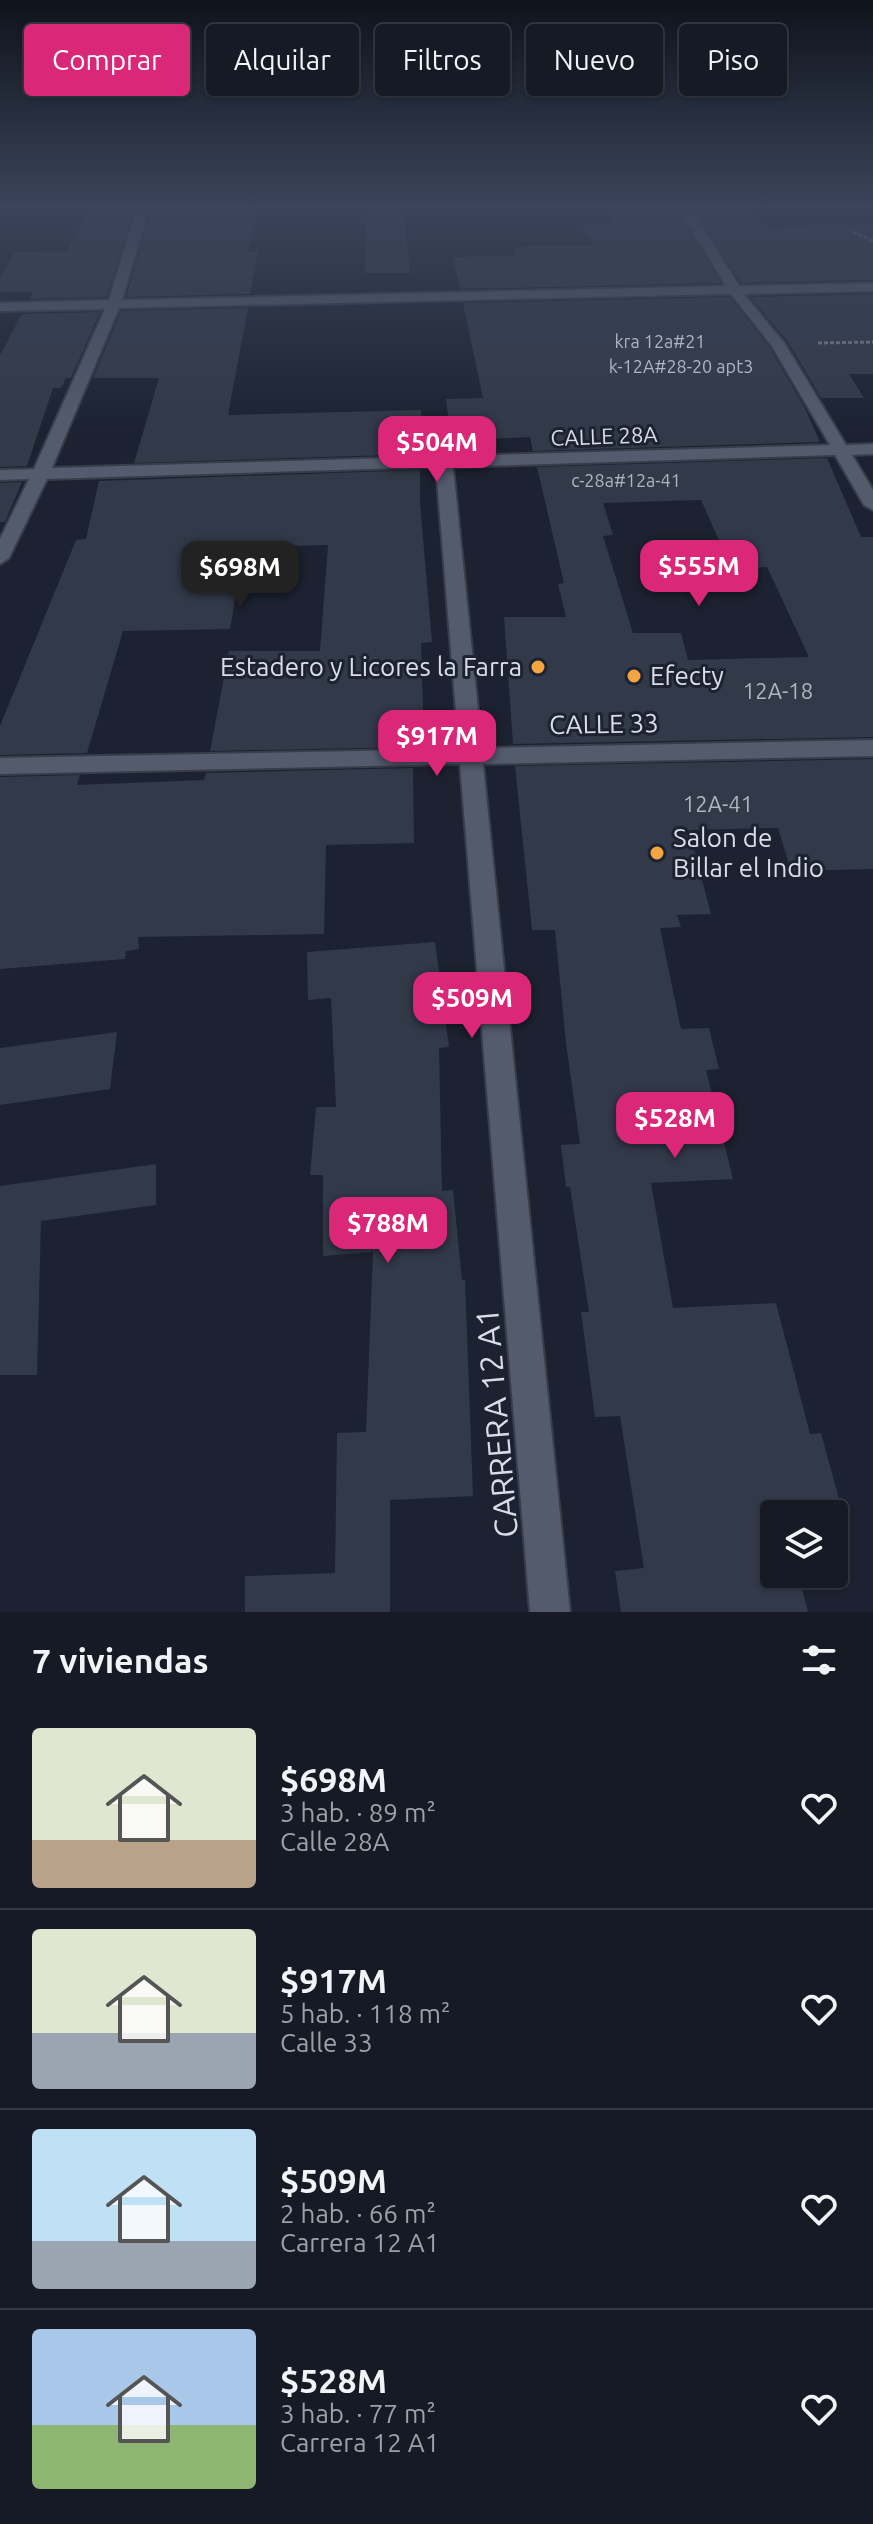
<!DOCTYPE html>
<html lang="es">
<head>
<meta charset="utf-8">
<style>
	:root { --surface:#151a25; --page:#222732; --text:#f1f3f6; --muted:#9da1a7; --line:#343842; --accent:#db2777 }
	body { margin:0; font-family:Ubuntu,sans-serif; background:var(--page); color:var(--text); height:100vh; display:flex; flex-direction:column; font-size:30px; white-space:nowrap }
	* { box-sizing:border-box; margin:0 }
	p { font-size:26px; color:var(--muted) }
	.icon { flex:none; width:44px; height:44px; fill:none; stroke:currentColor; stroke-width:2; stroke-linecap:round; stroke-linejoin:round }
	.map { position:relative; height:1612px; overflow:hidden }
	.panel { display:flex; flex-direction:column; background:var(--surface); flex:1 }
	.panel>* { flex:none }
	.top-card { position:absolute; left:24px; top:24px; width:826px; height:72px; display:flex; gap:16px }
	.buttons { position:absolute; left:760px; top:1500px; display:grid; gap:16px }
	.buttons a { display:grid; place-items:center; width:88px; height:88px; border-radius:8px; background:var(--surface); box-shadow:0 2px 6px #0004,0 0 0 2px var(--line); font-size:40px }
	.price { position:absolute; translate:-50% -68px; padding:0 18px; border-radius:16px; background:var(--accent); color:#fff; font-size:26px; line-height:52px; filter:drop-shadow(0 2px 4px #0008) }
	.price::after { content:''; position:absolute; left:50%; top:48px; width:24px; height:18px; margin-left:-12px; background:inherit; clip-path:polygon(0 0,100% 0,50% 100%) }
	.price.active { background:#222; color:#fff }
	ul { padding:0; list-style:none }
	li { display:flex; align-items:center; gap:24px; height:200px; padding:0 32px }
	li+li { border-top:2px solid var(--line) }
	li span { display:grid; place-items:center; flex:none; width:224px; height:160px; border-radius:8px; color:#555 }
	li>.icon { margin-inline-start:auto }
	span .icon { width:96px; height:96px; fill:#fffc; stroke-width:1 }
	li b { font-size:34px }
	h2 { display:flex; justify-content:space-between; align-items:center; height:96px; padding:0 32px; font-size:34px }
	.pill { padding:0 28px; border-radius:8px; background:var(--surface); box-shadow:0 2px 6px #0004,0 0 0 2px var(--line); font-size:28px; line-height:72px }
	.pill.active { background:var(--accent); color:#fff }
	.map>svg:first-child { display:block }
</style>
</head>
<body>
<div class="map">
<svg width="873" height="1612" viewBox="0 0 873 1612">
	<rect width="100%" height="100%" fill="#1c2231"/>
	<g fill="#323949" fill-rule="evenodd">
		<path d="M93,205h42l-28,92 -77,2 3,-7h-33v-16l16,-24 50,-1z"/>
		<path d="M153,205h108l-14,47 11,-1 -8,43 -124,3z"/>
		<path d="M604,205h70l47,78 -261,6 -7,-32 62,-1 -2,-9 79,-2 -10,-19 31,-1z"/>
		<path d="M692,205h53l13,17 8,5 107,-2v55l-132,3z"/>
		<path d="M404,211l6,62h-45l1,-61z"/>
		<path d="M873,294v80h-24l15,24h-43l-33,-56 -38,-45z"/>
		<path d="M730,297l40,51 35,60 15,34 -287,9 -3,-14 -79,4 -5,-42 37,-1 -20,-95z"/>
		<path d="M248,308l-20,107 193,-5v44l-287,9 25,-85h-66l28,-67z"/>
		<path d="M100,312l-29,66h-5l-5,10h-8l-26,78 -27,1v-112l22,-41z"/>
		<path d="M827,458l34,79h12v200l-360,7 -9,-127h62l-8,-33 6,-1 -27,-116zM701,500l31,69 35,-2 42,90 -121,3 -7,-27h-48l-30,-97 10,-1 -10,-32z"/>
		<path d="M420,470v33l12,139 -11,1 2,67 -11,1v36l-202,4 19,-100h91l8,-106 -84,2 -14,82 -107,2 -36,122 -87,2v-29l76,-186 10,-1 13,-58z"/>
		<path d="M22,482l-17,40h-5v-39z"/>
		<path d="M873,759v110l-82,2 -13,-43 -89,2 22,84 -34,1 4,12 -21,1 21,101 28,-1 10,41 -13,1 27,109 -82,4 22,125 103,-5 34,131 11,-1 29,106 -16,1v-26h-60v60h24l10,38h-187l-6,-41 29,-3 -24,-152 -25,1 -14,-105h8l-19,-125h-4l-5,-42 19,-1 -14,-101 -11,-113h-23l-17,-164z"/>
		<path d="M413,768l1,75 -88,2 -2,89 -186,3 1,12 -13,2 -1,8 -125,10v-192l80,-2 -3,10 127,-5 2,-7z"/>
		<path d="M435,942l14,105 -10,1 3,143 11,-1 9,90h3l8,216 -83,4v112h-145v-36l90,-3 2,-140 29,-1 7,-180 -50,4v-81h-13l6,-68h20l-5,-109 -23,2 -1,-48z"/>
		<path d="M117,1032l-7,57 -110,16v-57z"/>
		<path d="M156,1164v41l-115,16 -4,154h-37v-189z"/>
	</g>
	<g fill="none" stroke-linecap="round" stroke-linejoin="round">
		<defs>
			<path id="street" d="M138,205h12l-28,95 604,-14 -49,-81h12l50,81 134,-3v8l-129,3 41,50 61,101 27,-1v10l-21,1 21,35v20l-9,-5 -29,-50 -382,12 29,281 391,-8v16l-390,8 87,848h-40l-70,-848 -460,10v-16l459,-9 -23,-282 -389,12 -38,79 -9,6v-25l29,-60 -29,1v-10l34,-1 71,-160 -105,2v-8l109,-3zM731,294l41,52 58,99 -778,23 67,-160z"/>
		</defs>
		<use href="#street" stroke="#393d4a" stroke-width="4"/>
		<g stroke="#7a7f8b" stroke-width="3" stroke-dasharray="4 2" stroke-linecap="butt">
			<path d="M853,232l20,9"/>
			<path d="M818,343l55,-1"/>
		</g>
		<use href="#street" fill="#545b6d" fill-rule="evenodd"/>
	</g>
	<linearGradient id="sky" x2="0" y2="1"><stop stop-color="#0f131b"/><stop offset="0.48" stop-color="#3a445a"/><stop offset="1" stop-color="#3a445a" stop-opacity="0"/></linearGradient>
	<rect width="873" height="430" fill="url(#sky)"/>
	<g fill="#f2a540" stroke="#1c2231" stroke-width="3">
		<circle cx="538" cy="667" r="8"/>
		<circle cx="634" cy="676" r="8"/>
		<circle cx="657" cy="853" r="8"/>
	</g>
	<g text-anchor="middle" stroke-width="6" stroke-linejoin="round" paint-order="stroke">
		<g font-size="18" fill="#afb4c0">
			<text x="660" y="348">kra 12a#21</text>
			<text x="681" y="373">k-12A#28-20 apt3</text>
			<text x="626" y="487">c-28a#12a-41</text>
		</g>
		<g font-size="22" fill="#d9dde7" stroke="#1c2231">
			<text transform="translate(604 436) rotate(-2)" y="8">CALLE 28A</text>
		</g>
		<g font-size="22" fill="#afb4c0">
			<text x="778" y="699">12A-18</text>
			<text x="718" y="812">12A-41</text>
		</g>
		<g font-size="26" fill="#d9dde7" stroke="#1c2231" text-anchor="start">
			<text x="522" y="676" text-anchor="end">Estadero y Licores la Farra</text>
			<text x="650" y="685">Efecty</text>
			<text x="673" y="847">Salon de<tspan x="673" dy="30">Billar el Indio</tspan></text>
		</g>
		<g font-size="26" fill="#d9dde7" stroke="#1c2231">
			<text transform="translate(604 724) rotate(-1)" y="9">CALLE 33</text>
		</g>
		<g font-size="32" fill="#d9dde7" stroke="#1c2231">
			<text transform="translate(497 1423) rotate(-95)" y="11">CARRERA 12 A1</text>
		</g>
	</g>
</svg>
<div class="buttons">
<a><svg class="icon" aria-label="layers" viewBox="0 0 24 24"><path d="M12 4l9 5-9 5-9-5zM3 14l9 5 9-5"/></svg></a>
</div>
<b class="price" style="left:437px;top:484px">$504M</b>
<b class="price" style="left:699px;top:608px">$555M</b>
<b class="price active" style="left:240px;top:609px">$698M</b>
<b class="price" style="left:437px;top:778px">$917M</b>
<b class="price" style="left:472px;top:1040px">$509M</b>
<b class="price" style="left:675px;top:1160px">$528M</b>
<b class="price" style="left:388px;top:1265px">$788M</b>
<div class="top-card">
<a class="pill active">Comprar</a>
<a class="pill">Alquilar</a>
<a class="pill">Filtros</a>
<a class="pill">Nuevo</a>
<a class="pill">Piso</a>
</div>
</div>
<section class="panel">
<h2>7 viviendas<svg class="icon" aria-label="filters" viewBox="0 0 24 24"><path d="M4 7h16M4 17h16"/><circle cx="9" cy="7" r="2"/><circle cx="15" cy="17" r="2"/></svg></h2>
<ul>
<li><span style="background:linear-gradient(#dfe7d0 70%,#b9a48a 0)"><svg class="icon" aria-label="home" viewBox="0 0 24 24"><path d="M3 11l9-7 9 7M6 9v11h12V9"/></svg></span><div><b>$698M</b><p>3 hab. · 89 m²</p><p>Calle 28A</p></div><svg class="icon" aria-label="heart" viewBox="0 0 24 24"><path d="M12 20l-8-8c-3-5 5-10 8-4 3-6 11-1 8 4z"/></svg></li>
<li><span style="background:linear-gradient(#dfe7d0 65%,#9aa5b1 0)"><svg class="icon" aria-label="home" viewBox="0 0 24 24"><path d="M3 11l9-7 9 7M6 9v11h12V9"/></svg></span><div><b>$917M</b><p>5 hab. · 118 m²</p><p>Calle 33</p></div><svg class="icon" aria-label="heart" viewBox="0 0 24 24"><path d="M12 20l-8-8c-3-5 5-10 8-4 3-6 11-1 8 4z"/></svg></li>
<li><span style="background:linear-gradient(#bfe0f5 70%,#9aa5b1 0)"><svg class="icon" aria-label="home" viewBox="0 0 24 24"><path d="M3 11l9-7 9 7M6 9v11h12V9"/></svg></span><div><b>$509M</b><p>2 hab. · 66 m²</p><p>Carrera 12 A1</p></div><svg class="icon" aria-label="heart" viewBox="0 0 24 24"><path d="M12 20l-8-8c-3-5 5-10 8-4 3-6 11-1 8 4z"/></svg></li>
<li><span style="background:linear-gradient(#a9c7e8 60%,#8fb573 0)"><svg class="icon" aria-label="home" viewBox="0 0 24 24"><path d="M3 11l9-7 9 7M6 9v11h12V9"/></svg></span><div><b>$528M</b><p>3 hab. · 77 m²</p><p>Carrera 12 A1</p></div><svg class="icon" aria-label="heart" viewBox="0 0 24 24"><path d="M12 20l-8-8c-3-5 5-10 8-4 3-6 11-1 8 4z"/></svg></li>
</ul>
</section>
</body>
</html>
